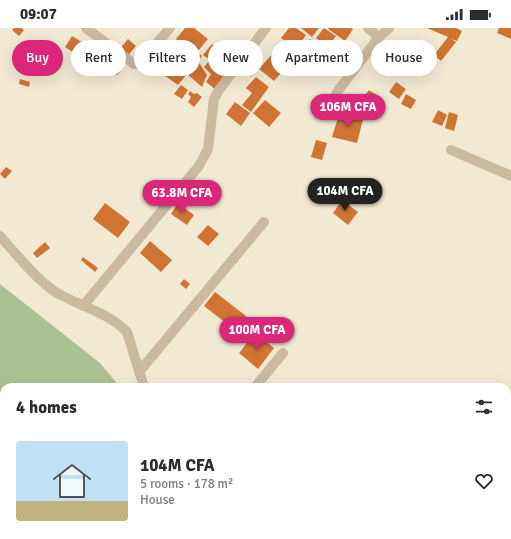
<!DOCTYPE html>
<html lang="en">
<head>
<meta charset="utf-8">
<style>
	:root { --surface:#fff; --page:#f7f7f7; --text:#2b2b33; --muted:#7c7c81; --accent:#db2777 }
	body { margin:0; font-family:Signika,sans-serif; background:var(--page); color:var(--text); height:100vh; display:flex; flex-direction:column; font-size:15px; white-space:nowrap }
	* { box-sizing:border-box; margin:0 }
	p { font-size:13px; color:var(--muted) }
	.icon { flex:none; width:22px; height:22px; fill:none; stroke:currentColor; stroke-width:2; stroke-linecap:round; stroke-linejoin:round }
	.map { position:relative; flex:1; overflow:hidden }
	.details { position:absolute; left:0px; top:355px; width:511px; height:156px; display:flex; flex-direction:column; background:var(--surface); border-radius:12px 12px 0 0; box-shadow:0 4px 16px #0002 }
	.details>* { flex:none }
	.banner { position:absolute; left:12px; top:12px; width:487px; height:36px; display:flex; gap:8px }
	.price { position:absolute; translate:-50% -34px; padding:0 9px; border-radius:14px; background:var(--accent); color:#fff; font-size:13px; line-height:26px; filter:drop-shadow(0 1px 2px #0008) }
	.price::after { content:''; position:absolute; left:50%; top:24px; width:12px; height:9px; margin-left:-6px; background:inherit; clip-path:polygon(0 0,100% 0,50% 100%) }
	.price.active { background:#222; color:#fff }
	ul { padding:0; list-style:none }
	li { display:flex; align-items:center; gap:12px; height:100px; padding:0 16px }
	li span { display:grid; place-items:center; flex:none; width:112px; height:80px; border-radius:4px; color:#555 }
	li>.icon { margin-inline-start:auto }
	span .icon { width:48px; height:48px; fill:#fffc; stroke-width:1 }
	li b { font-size:17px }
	h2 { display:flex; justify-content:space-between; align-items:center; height:48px; padding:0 16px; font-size:17px }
	.pill { padding:0 14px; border-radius:18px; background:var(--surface); box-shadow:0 4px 16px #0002; font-size:14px; line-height:36px }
	.pill.active { background:var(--accent); color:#fff }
	.status { display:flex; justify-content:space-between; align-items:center; height:28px; padding:0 20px; background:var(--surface); direction:ltr }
	.status svg { height:11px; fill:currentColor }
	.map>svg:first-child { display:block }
</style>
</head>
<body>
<div class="status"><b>09:07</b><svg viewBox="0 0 49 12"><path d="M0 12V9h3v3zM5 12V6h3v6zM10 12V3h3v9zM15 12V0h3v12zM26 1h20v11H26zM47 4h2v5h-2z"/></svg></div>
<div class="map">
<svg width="511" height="511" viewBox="0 0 511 511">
	<rect width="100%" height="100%" fill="#f2e9d3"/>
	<path fill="#aac293" d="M0,256l100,79 20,24h-116v148h140l2,4h-146z"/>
	<g fill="#d07433">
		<path d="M14,0h7l3,2 -5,6 -7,-6z"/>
		<path d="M185,0h9l14,11 -11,13 5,4 -4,5 9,14 -5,12 -15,-13 -9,11 -17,-12 13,-18 17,12 -3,5 5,-5 -10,-8 9,-11 -1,-1 -1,2 -14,-10z"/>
		<path d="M289,0h7l10,7 -10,14 -15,-11z"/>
		<path d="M301,0h18l-7,9z"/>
		<path d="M324,0l12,8 -9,11 -11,-9z"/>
		<path d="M329,0h22l2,1 -8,12 -17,-12z"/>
		<path d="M427,0h29l6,3 -5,10 -6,-2 5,3 -15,19 -7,-6 14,-18z"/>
		<path d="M499,0h12v11l-14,-6z"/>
		<path d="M72,8l18,11 -8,11 -17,-11z"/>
		<path d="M128,11l8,7 -10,12 -8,-7z"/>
		<path d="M310,11l10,7 -10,15 -10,-7z"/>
		<path d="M233,12l8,5 -11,14 -3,-3 -8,11 -4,-3 12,11 -12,14 -9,-7 5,-8 -7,-7 6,-7 -7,-5 9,-11 11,9z"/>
		<path d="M273,25l15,12 -14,16 -15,-12z"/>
		<path d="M112,36l9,7 -4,4 -9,-7z"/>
		<path d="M256,49l13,10 -18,25 -9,-7 10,-12 -6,-5z"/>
		<path d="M20,51l10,3 -1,5 -10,-3z"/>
		<path d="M396,54l10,7 -7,10 -10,-7z"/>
		<path d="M181,57l7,5 -6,9 -8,-5z"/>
		<path d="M369,62l9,6 -8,13 -10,-7z"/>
		<path d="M190,63l4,3 3,-1 5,4 -8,10 -6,-5 3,-5 -3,-3z"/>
		<path d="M406,66l10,6 -5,9 -10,-5z"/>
		<path d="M265,72l16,13 -12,14 -16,-14z"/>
		<path d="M235,74l15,11 -9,13 -15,-12z"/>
		<path d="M438,82l9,5 -5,11 -10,-4z"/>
		<path d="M340,83l23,8 -6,24 -25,-6z"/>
		<path d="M449,84l9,3 -4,16 -9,-3z"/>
		<path d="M316,112l11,3 -5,17 -11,-3z"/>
		<path d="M6,139l6,4 -7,8 -5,-5z"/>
		<path d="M342,172l16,12 -10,13 -15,-12z"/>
		<path d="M105,175l25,19 -12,16 -25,-19z"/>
		<path d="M178,175l16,12 -7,10 -16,-11z"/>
		<path d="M208,197l11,9 -11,12 -11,-9z"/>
		<path d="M150,213l22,19 -11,12 -21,-19z"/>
		<path d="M45,214l5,6 -13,10 -4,-5z"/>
		<path d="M83,229l15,11 -3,4 -14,-12z"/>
		<path d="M184,251l6,5 -4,5 -6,-5z"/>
		<path d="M215,264l31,24 -11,14 -31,-24z"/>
		<path d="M255,305l19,15 -16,21 -19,-16z"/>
	</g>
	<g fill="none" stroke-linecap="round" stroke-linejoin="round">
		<g stroke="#cbba9f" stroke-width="10">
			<path d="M86,0l48,36h5l31,-36"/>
			<path d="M368,0l11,9"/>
			<path d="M335,81l-1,-9 3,-8 42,-55 10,-9"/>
			<path d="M451,122l60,26"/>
			<path d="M0,208c15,17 38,45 57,57 23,13 52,20 70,39l17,55"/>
			<path d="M83,278l116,-140 9,-17 6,-50 5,-9 47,-62"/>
			<path d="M139,344l125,-150"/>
			<path d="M255,359l28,-34"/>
			<path d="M244,507v4"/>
		</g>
	</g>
</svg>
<b class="price" style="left:348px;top:100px">106M CFA</b>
<b class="price active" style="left:345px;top:184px">104M CFA</b>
<b class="price" style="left:182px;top:186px">63.8M CFA</b>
<b class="price" style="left:257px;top:323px">100M CFA</b>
<div class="banner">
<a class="pill active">Buy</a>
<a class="pill">Rent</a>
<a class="pill">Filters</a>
<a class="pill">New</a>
<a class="pill">Apartment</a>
<a class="pill">House</a>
</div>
<section class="details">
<h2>4 homes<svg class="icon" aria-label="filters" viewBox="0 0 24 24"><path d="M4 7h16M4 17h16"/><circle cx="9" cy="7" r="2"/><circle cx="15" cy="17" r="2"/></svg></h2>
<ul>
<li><span style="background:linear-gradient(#bfe0f5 75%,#c2b280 0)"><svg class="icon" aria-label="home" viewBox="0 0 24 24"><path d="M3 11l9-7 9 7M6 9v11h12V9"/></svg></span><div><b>104M CFA</b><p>5 rooms · 178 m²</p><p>House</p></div><svg class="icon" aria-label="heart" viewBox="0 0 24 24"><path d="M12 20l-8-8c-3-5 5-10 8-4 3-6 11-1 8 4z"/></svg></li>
</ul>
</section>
</div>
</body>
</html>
